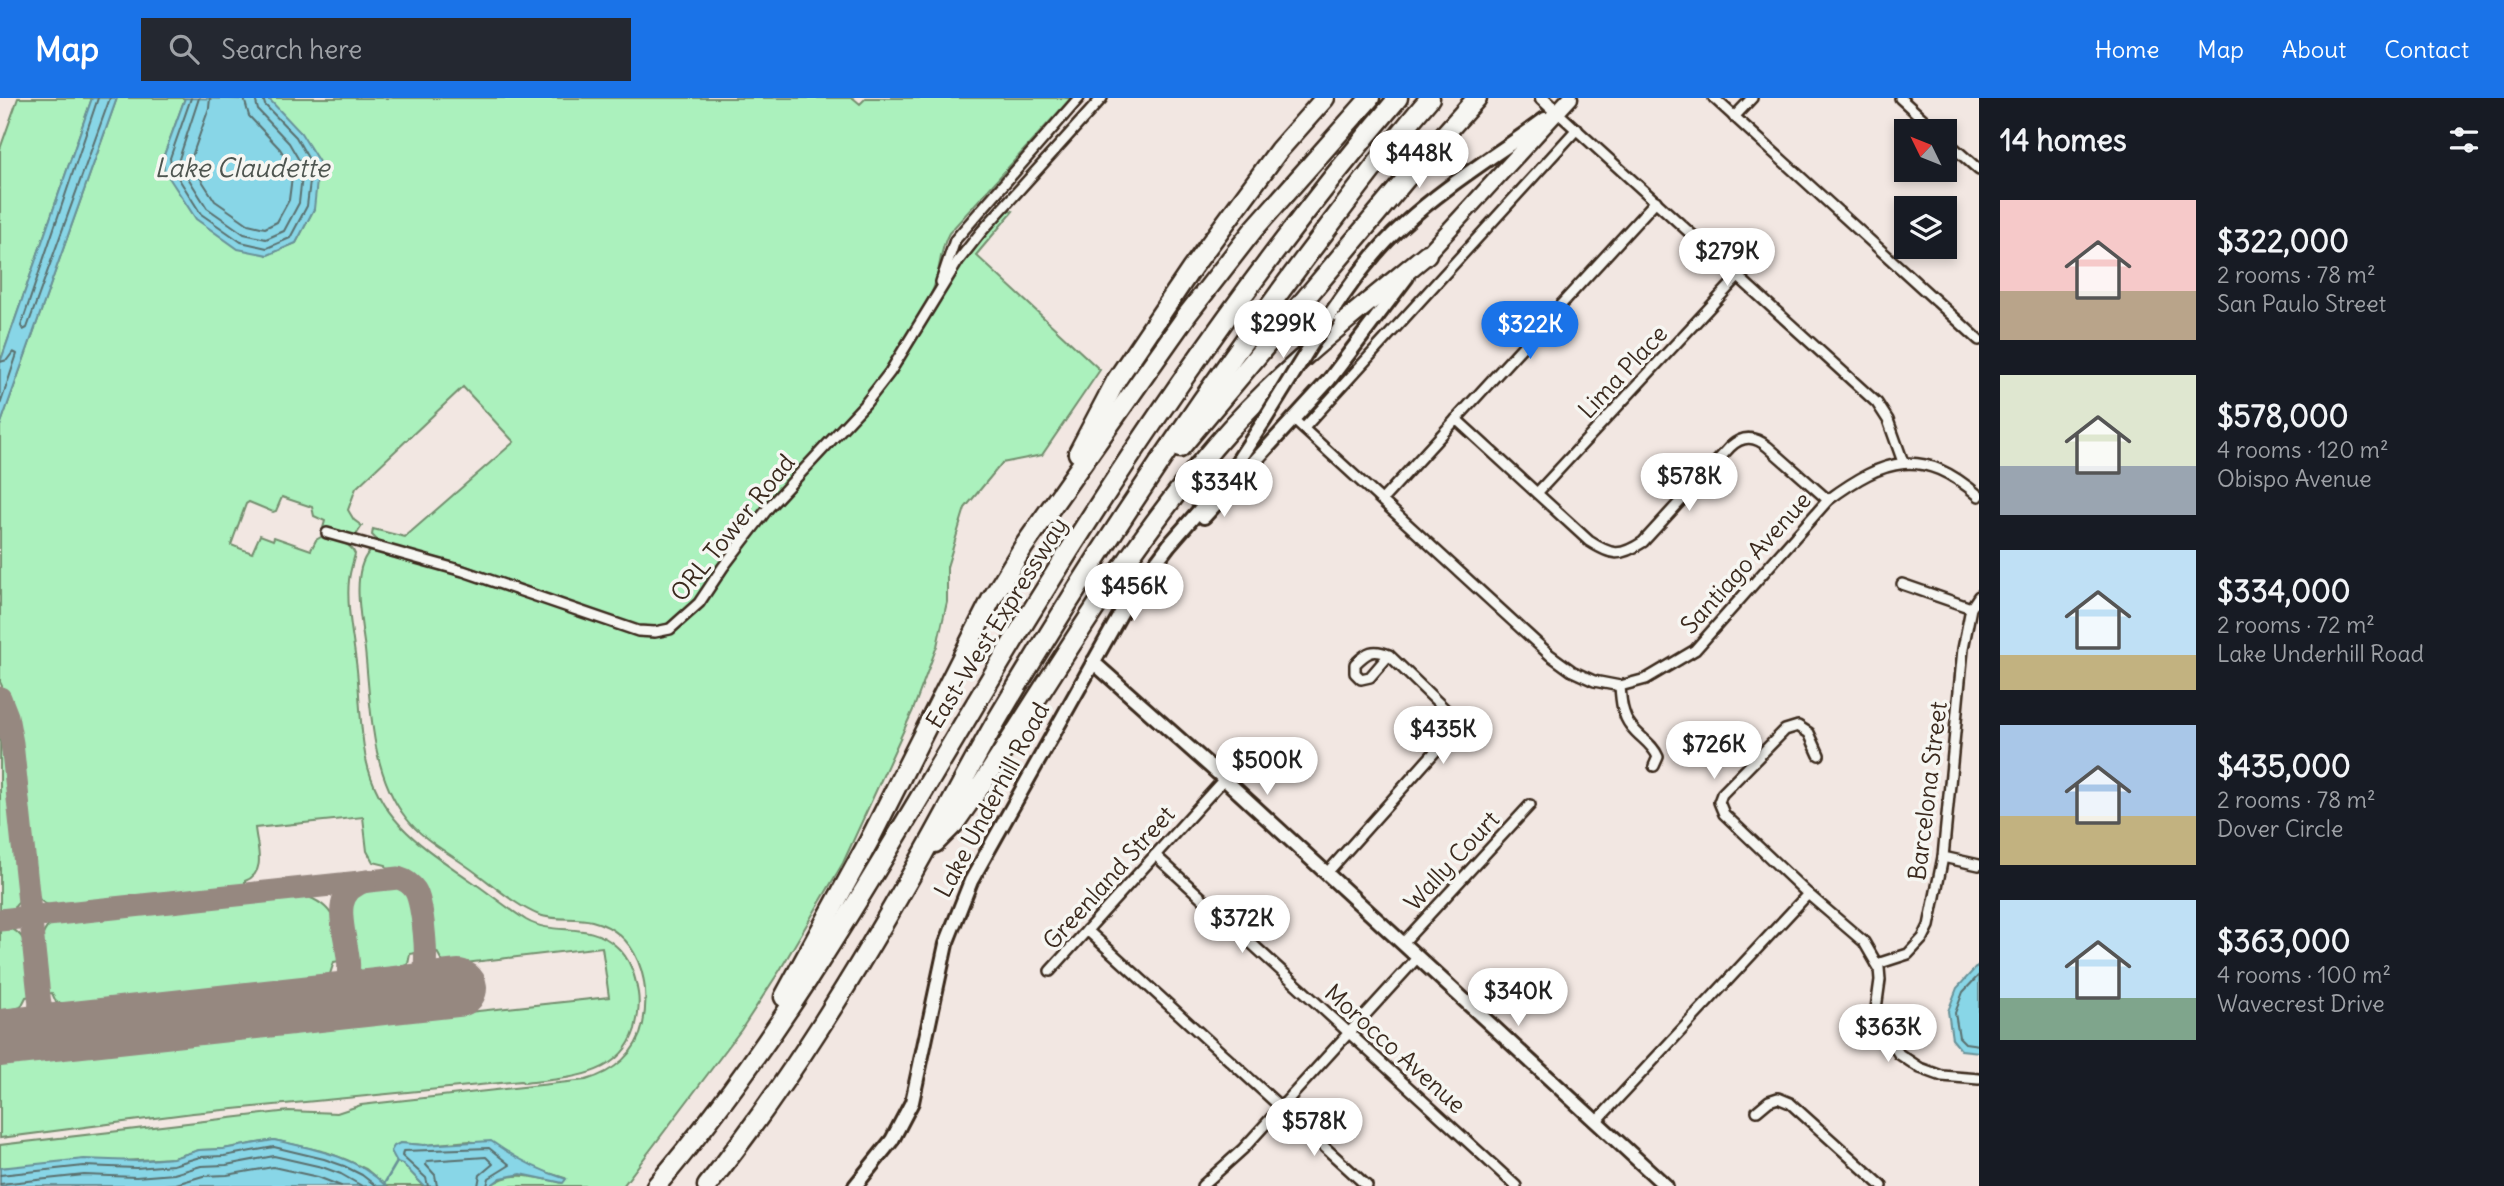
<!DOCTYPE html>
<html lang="en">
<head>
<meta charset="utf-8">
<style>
	:root { --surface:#171b24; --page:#242831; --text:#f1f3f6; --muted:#9ea1a6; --accent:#1a73e8 }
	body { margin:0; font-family:Delius,sans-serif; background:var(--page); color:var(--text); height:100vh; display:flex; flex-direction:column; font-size:26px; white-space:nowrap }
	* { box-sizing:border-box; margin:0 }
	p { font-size:23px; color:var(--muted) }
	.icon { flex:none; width:38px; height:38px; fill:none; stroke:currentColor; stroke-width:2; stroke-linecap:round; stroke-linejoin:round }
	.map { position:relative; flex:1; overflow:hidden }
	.panel { display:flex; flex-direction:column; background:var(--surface); width:525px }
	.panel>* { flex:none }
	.needle { width:46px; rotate:313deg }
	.fabs { position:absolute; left:1894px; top:21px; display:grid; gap:14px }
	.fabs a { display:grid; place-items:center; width:63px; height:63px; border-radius:0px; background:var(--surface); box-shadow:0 4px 10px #0003; font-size:35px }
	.price { position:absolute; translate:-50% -60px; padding:0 16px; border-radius:24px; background:#fff; color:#222; font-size:23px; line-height:46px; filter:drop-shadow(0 2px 4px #0008) }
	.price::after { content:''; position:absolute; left:50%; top:42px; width:21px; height:16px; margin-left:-10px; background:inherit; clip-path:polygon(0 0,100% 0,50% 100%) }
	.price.current { background:var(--accent); color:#fff }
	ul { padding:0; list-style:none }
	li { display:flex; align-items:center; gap:21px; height:175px; padding:0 21px }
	li span { display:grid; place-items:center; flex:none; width:196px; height:140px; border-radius:0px; color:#555 }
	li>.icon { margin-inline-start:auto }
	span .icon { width:84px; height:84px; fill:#fffc; stroke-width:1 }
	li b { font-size:30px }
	h2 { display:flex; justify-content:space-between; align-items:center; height:84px; padding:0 21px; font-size:30px }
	header { display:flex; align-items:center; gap:42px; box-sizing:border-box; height:98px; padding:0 35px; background:var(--accent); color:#fff }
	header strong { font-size:33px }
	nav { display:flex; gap:38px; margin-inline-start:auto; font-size:24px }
	.search { width:490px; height:63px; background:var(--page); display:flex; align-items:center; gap:18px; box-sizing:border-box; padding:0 24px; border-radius:0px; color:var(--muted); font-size:26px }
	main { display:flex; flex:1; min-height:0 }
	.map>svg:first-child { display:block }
</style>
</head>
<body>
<header>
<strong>Map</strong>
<div class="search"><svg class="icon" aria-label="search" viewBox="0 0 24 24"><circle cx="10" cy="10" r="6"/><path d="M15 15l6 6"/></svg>Search here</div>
<nav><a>Home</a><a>Map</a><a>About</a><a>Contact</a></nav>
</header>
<main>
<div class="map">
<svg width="1979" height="1088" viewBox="0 0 1979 1088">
	<rect width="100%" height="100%" fill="#f2e7e2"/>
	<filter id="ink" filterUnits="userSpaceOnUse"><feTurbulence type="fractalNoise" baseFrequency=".0143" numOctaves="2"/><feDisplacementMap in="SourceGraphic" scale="14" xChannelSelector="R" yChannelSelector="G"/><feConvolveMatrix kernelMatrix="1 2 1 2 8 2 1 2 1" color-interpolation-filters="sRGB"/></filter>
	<g filter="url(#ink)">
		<g fill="#abf1bd" stroke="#738e6e" stroke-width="2">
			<path d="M18,0h74l-92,265v-214z"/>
			<path d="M117,0h68l-22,60 104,97 29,-12 18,-34 -44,-109 -6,-2h589l7,6 6,-6h205l-122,135c-11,19 -8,42 -18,61 -19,35 -41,72 -66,103 -37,46 -81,85 -118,130 -25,30 -41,70 -72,92 -12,9 -28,8 -41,7l-168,-60 -86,-23 -8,-8 1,-6 32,8 109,-95 -51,-55 -107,101 -8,22 6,10 8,6 -6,9 -33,-7 2,-7 -11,-5 -2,-9 -30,-10 -6,14 -3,1 -24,-10 -3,2 -15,41 21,8 8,-18 13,5 1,-3 37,13 5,-10 5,-3c12,4 29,4 34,17 -2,8 -5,17 -6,26 -3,27 5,62 8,90 3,29 3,60 9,89 13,62 57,88 104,121 19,13 37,28 56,40 29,17 62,0 90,26 14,12 19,29 22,47 2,12 0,24 -3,36 -15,49 -69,49 -111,54l-3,-2 -328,32 -193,25v-76l609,-65 -7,-50 -154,18 -6,-4 -5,-9h-4c-4,-37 2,-79 -46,-82l-1,-5 -13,-3 -6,-11 -4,-34 -108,11c2,19 12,45 -10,53v5l-185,20c-14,0 -22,-3 -25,-17l-17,-159 -6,-23 -12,-25v-256z"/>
			<path d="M1009,112l4,1 -37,44 124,115 -58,85 -40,8 -37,45 -18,59v35l-10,44 -24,64 -70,153 -63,107 -39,60 -118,156h-133c23,-18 47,-8 72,-3l3,-5 -29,-9 -21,-11 -45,-17 -46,4 -24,-2 -3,19 6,2 21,22h-38l-20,-17 -19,-9 -21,-8 -52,-12 -51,9 -24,1 -26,8 -173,10v-23l289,-34 48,2 24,-8 225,-25c28,-8 51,-27 57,-56 8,-42 -4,-91 -51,-103 -18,-4 -36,0 -53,-6 -25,-10 -48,-32 -71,-48 -21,-15 -46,-28 -62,-49 -36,-46 -35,-112 -41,-168 -3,-26 -15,-77 4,-98l4,-1 98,28 165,56c27,3 44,-6 63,-24l58,-82 108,-118 29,-37 62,-105 45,-55z"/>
			<path d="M0,620l21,173c-1,14 -8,20 -21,22z"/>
			<path d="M392,787c29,4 23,46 25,68l-7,1 -2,10 -13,7 -32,2 -5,-5 -3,-8 -5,-59c8,-16 26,-15 42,-16z"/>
			<path d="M303,797c37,12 34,34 37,66l-6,1 -4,12 -28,6 -231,25 -15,-3 -4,-9 -6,1c-2,-21 -15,-60 8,-72z"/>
			<path d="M0,829c34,-1 29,43 32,69l-6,1 -5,10 -21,6z"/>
		</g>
		<g fill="#88d6e7" stroke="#699197" stroke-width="2">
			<path d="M92,0h25l-117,328v-63z"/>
			<path d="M185,0l85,2 31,33 18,29 -5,47 -18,34 -28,12 -30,-6 -42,-30 -32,-49 -1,-12z"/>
			<path d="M1979,866v88l-18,-2 -9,-11 -4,-28 9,-23z"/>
			<path d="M274,1042c40,9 82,16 112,46h-386v-18l84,-9 52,2 37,-3 26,-8 24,-1z"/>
			<path d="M491,1043c24,17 46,29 75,38l-3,4 -42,-9 -20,4 -11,8h-66l-21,-22 -6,-2 -6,-11 3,-5 6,-3 24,2z"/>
		</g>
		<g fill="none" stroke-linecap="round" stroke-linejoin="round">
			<g stroke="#5a6f6e" stroke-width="2">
				<path d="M98,0l-77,228 2,4 4,-2 83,-230"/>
				<path d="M191,0l-21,60 2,10 29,46 40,28 26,6 23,-10 17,-32 5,-41 -16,-28 -31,-32 -2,-7"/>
				<path d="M199,0l-20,61 1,6 27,43 37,26 22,5 18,-8 15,-28 4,-36 -14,-24 -31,-33 -3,-12"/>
				<path d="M210,0l-1,10 -19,54 25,39 33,23 17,4 12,-6 12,-22 4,-31 -13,-20 -31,-33 -5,-18"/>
				<path d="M0,264l7,-2 6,-8 4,2 -17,51"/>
				<path d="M1979,877l-16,17 -8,21 4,24 6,6 14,2"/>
				<path d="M0,1077l84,-9 52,2 37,-3 27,-8 24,-1 50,-9 50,12 20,7 18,9 14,11"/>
				<path d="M0,1086l84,-9 52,2 38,-3 27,-8 25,-1 48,-9 48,11 19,7 21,12"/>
				<path d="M151,1088l25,-2 27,-8 24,-1 46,-8 45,10 23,9"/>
				<path d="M428,1088l-2,-8 -24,-22 1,-5 86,-3 21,17 -21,13 -2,8"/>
				<path d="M437,1088l-2,-11 -9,-10 1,-4 59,-4 7,7 -13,11 -2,11"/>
			</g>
			<path stroke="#699197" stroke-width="2.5" d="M384,1086l13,-22"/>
			<g stroke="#968880" stroke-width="23">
				<path d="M0,600l7,18 5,27 28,262c6,17 16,21 33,25"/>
				<path d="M0,822l398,-42c7,2 13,6 17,12 8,12 14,74 8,86 -6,13 -19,16 -31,19"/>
				<path d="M323,905c8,-4 16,-7 21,-16 19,-31 -29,-91 22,-106"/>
				<path d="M12,938c16,-6 26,-13 28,-31"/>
			</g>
			<path stroke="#968880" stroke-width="58" d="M0,940l458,-50"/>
			<defs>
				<g id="minor">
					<path d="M1714,0l265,242"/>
					<path d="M1900,0l36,33"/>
					<path d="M1556,13l321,292 11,17 15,42"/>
					<path d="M1734,19l18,-19"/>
					<path d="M1944,41l35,31"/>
					<path d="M941,184l14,-42 124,-142"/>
					<path d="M1456,321l133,122c23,15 31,16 54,1l87,-95c13,-12 25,-11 38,0l60,53"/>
					<path d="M1294,322l256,235 22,16 22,10 26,5 26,-7 49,-29 133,-150c57,-42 94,-54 151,-4"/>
					<path d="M1304,330l273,-299"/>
					<path d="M1537,395l200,-215"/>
					<path d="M1382,402l274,-299"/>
					<path d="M327,435l136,38 175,60 17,1 15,-3 29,-26 24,-36 46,-60 97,-104 24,-31 68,-111 23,-29 121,-134"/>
					<path d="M1902,486l69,24"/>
					<path d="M1620,588c1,14 2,29 11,40 9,12 21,17 27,31l-4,9"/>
					<path d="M1819,657l-10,-22 -11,-7 -13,4 -63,64 -3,8 5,12 84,80 56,48 15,26 1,12 -5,36 24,38 21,14 22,8 37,3"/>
					<path d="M1155,757l361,331"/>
					<path d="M1943,759l36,8"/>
					<path d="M1326,776l123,-138 6,-11 -3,-9 -63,-61c-16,-7 -22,-3 -34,9v9l6,6 9,-2 19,-22"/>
					<path d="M1087,832l280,256"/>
					<path d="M1402,846l128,-139"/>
					<path d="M1877,866l31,-10 15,-16 6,-12 14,-69 20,-208 8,-41 8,-12"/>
					<path d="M1050,873l174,-192"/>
					<path d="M1757,1013l12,-10 9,-3 12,5 92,83"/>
					<path d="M1596,1024l212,-228"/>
					<path d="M1202,1088l41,-37 174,-191"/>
				</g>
				<g id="tertiary">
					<path d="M1542,0l14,13"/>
					<path d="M1093,564l128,114 445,410"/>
				</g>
				<g id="secondary">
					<path d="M1329,218c22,-32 45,-65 74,-91 43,-40 95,-71 142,-106"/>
					<path d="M1204,419l125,-137 78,-103"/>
					<path d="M855,1088l37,-46 20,-38 34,-158 25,-63 159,-284 39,-52 55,-63 40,-61"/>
				</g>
				<path id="primary" d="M1427,156l143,-156"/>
				<g id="motorway">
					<path d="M1180,350l246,-293 51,-57"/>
					<path d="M1078,355l39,-74 75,-111 87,-118 46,-52"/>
					<path d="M935,745l19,-19 26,-37c75,-115 145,-236 235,-341 62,-73 138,-131 212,-192"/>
					<path d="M784,899l85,-156 122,-241 33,-54 163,-231 67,-86 116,-131"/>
					<path d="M656,1088c151,-177 258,-386 380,-582 107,-174 230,-350 362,-506"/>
					<path d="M707,1088c82,-103 151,-216 215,-330 26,-46 50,-93 76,-138 94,-159 196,-312 307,-460 41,-54 81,-109 125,-160"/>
				</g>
			</defs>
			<use href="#minor" stroke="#3b2a1e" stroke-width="14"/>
			<use href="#tertiary" stroke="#3b2a1e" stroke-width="18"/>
			<use href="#secondary" stroke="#3b2a1e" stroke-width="18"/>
			<use href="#primary" stroke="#3b2a1e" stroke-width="19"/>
			<use href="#motorway" stroke="#3b2a1e" stroke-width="23"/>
			<use href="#minor" stroke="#f6f6f2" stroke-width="9"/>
			<use href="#tertiary" stroke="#f6f6f2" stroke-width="12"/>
			<use href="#secondary" stroke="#f6f6f2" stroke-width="12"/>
			<use href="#primary" stroke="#f6f6f2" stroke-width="14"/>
			<use href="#motorway" stroke="#f6f6f2" stroke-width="18"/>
			<defs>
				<path id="secondary-bridge" d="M1264,323l65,-105"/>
			</defs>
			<use href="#secondary-bridge" stroke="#3b2a1e" stroke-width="18" stroke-linecap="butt"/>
			<use href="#secondary-bridge" stroke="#f6f6f2" stroke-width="12"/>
		</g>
	</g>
	<g text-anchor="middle" stroke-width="7" stroke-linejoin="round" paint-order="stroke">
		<g font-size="24" fill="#3b2a1e" stroke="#f6f6f2">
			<text transform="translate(1623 274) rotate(-47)" y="8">Lima Place</text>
			<text transform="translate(733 430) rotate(-51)" y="8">ORL Tower Road</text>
			<text transform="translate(1746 465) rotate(-48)" y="8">Santiago Avenue</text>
			<text transform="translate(997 525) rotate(-58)" y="8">East-West Expressway</text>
			<text transform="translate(1928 693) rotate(-83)" y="8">Barcelona Street</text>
			<text transform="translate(992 702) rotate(-62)" y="8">Lake Underhill Road</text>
			<text transform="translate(1452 763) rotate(-47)" y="8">Wally Court</text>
			<text transform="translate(1109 780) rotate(-48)" y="8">Greenland Street</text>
			<text transform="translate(1395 951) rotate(42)" y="8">Morocco Avenue</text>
		</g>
		<g font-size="26" font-style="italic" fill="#4e5550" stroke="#f6f6f2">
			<text x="242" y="79">Lake Claudette</text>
		</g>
	</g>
</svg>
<div class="fabs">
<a><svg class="needle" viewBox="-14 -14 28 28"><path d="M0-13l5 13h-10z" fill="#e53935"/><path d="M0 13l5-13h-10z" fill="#9ea1a6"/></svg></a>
<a><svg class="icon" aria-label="layers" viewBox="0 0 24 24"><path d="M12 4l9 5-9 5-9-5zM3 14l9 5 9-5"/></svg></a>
</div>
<b class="price" style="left:1419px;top:92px">$448K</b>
<b class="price" style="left:1727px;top:190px">$279K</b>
<b class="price" style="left:1283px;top:262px">$299K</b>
<b class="price current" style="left:1530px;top:263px">$322K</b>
<b class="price" style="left:1689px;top:415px">$578K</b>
<b class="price" style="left:1224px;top:421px">$334K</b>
<b class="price" style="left:1134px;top:525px">$456K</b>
<b class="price" style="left:1443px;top:668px">$435K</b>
<b class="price" style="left:1714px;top:683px">$726K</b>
<b class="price" style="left:1267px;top:699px">$500K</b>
<b class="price" style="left:1242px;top:857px">$372K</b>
<b class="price" style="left:1518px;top:930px">$340K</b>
<b class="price" style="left:1888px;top:966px">$363K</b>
<b class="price" style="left:1314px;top:1060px">$578K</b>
</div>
<section class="panel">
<h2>14 homes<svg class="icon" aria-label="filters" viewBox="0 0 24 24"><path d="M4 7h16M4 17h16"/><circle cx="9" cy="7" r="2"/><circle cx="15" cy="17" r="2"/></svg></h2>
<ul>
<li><span style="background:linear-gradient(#f6c9c9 65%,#b9a48a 0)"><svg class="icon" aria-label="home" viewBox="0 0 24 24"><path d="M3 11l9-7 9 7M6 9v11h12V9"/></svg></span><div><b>$322,000</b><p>2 rooms · 78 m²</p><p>San Paulo Street</p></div></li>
<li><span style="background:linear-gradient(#dfe7d0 65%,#9aa5b1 0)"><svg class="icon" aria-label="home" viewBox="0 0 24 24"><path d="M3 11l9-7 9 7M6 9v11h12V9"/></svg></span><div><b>$578,000</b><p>4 rooms · 120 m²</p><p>Obispo Avenue</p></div></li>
<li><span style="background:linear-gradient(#bfe0f5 75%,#c2b280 0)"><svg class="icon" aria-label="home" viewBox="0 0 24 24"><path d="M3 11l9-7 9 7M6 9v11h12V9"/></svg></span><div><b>$334,000</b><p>2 rooms · 72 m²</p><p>Lake Underhill Road</p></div></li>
<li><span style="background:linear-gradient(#a9c7e8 65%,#c2b280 0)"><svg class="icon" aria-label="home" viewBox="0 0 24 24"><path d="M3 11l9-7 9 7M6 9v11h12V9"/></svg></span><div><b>$435,000</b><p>2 rooms · 78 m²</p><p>Dover Circle</p></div></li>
<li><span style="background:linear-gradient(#bfe0f5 70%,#7fa58c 0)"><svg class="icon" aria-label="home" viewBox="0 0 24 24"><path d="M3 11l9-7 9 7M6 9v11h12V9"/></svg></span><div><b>$363,000</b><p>4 rooms · 100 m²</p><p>Wavecrest Drive</p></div></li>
</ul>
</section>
</main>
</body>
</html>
